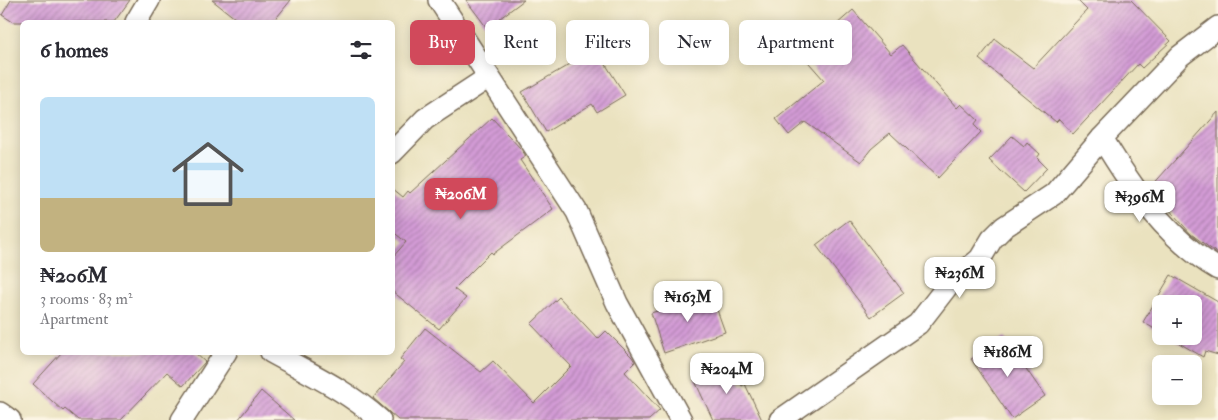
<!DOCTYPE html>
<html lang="en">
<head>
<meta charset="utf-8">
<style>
	:root { --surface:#fff; --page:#f2f2f3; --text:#2b2b33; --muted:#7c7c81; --accent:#d1495b }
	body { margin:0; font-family:"IM FELL Double Pica",serif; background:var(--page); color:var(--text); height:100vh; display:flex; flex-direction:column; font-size:19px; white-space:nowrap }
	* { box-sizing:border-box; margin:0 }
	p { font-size:16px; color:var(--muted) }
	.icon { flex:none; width:28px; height:28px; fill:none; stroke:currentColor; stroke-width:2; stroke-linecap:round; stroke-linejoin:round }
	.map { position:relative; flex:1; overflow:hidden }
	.panel { position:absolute; left:20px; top:20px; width:375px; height:335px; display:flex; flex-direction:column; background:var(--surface); border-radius:8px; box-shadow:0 2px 12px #0003 }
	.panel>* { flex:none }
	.banner { position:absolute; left:410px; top:20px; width:475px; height:45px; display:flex; gap:10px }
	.controls { position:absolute; left:1152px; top:295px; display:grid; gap:10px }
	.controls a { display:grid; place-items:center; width:50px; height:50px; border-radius:8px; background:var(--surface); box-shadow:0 2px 12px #0003; font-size:25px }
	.price { position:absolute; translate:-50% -42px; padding:0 11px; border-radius:10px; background:#fff; color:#222; font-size:16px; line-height:32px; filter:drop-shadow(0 1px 2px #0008) }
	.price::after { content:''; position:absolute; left:50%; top:30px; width:15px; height:11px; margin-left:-8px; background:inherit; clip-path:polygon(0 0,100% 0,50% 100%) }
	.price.active { background:var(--accent); color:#fff }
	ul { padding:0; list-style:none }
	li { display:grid; align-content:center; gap:10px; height:265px; padding:0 20px }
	li span { display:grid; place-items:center; height:155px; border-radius:8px; color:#555 }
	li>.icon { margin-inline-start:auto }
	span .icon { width:90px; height:90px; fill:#fffc; stroke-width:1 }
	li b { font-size:21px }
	h2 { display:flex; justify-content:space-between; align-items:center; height:60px; padding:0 20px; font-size:21px }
	.pill { padding:0 18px; border-radius:8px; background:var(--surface); box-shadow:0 2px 12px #0003; font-size:18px; line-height:45px }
	.pill.active { background:var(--accent); color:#fff }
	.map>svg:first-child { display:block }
</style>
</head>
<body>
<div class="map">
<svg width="1218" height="420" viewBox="0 0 1218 420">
	<defs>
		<pattern id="building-hatch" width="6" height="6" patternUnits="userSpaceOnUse" patternTransform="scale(1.25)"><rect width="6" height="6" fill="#d39bd6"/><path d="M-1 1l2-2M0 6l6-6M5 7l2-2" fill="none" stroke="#ac7fad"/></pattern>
	</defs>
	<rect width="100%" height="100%" fill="#fcf5e5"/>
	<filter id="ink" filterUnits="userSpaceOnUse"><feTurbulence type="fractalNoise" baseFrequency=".02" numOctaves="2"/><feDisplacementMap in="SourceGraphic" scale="10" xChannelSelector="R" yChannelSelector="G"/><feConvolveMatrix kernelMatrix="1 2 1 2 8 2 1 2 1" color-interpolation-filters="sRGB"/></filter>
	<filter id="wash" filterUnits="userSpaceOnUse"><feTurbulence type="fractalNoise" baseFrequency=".0096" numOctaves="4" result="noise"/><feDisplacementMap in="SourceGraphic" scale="20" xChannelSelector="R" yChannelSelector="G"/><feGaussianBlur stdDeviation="1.12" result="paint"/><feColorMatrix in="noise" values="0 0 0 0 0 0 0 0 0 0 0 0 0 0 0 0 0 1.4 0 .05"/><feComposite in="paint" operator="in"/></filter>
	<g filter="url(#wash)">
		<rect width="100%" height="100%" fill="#eae2bf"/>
		<g id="blocks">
			<g fill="url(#building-hatch)">
				<path d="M11,0h119l-16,22h-101l-11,-7z"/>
				<path d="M212,0h79l-18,22h-33z"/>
				<path d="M466,0h58l-37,28z"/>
				<path d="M1077,0h54l40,41 -29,27 -4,-4 -65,70 -14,-15 -3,3 -77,-63 16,-20 38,29 54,-58z"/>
				<path d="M853,10l38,44 11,-9 55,63 4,-4 17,16 -4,5 7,7 -43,46 -48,-45 -19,16 -10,13 -56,-40 -16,13 -13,-16 48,-39 -22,-25z"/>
				<path d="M596,49l29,46 -28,17 -5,-8 -46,28 -24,-40z"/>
				<path d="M1218,112v142l-27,-20 -41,-46z"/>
				<path d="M492,118l29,31 5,7 -6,4 33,49 -60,45 -2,-2 -37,37 12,9 -27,31 -47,-38v-33l14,-16 -14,-11v-43l11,9 5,-6 2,2z"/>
				<path d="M1012,136l12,10 3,-4 13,12 -3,4 10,10 -23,24 -35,-32z"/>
				<path d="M849,220l55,73 -33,24 -55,-72z"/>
				<path d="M1171,275l47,27v53l-13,-4 -2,6 -36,-21h27v-32h-33v29l-18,-11z"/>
				<path d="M711,293l14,39 -61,21 -13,-40z"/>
				<path d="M559,297l39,42 8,-8 26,26 3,5 -10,10 35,38 -11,10h-251l-25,-22 31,-36 -4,-3 25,-31 56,44 12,-11 41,42 37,-37 -40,-42z"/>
				<path d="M1004,337l41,59 -33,23 -41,-60z"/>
				<path d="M62,352h132l11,10 -22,24 -16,-14 -46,48h-43l-13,-11 -2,2 -30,-27z"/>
				<path d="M729,361l13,25 3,-2 17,36h-49l-19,-41z"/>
				<path d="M261,391l33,29h-56z"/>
			</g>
		</g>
	</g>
	<g filter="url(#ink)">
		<use href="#blocks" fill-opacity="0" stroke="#786a56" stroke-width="1"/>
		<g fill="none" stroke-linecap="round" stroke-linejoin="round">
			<defs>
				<g id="street">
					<path d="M439,0l138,212 40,91 64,117"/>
					<path d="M136,22l13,-22"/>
					<path d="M1102,138c30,50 65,101 116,131"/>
					<path d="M392,153l33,-34 64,-42"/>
					<path d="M271,352c38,21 77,39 109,68"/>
					<path d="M0,413l10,7"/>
					<path d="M182,420l44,-68"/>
					<path d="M780,420l138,-96 31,-40 31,-25 12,-20 12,-12 50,-33 48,-56 78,-82 38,-29"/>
				</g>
			</defs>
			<use href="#street" stroke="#786a56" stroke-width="24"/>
			<use href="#street" stroke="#fff" stroke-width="21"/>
		</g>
	</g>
</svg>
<div class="controls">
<a>+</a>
<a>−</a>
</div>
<b class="price active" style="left:461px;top:220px">₦206M</b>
<b class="price" style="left:1140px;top:223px">₦396M</b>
<b class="price" style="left:960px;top:299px">₦236M</b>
<b class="price" style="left:688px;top:323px">₦163M</b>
<b class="price" style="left:1008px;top:378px">₦186M</b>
<b class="price" style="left:727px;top:395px">₦204M</b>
<div class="banner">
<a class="pill active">Buy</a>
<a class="pill">Rent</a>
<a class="pill">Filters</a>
<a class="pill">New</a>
<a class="pill">Apartment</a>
</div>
<section class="panel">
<h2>6 homes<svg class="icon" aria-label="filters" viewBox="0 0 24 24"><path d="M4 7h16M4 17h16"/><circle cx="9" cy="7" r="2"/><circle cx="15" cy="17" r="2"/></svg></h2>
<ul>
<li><span style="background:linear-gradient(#bfe0f5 65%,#c2b280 0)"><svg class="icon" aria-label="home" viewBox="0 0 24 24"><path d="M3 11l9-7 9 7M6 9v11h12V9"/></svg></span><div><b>₦206M</b><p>3 rooms · 83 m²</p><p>Apartment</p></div></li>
</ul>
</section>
</div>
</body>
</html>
